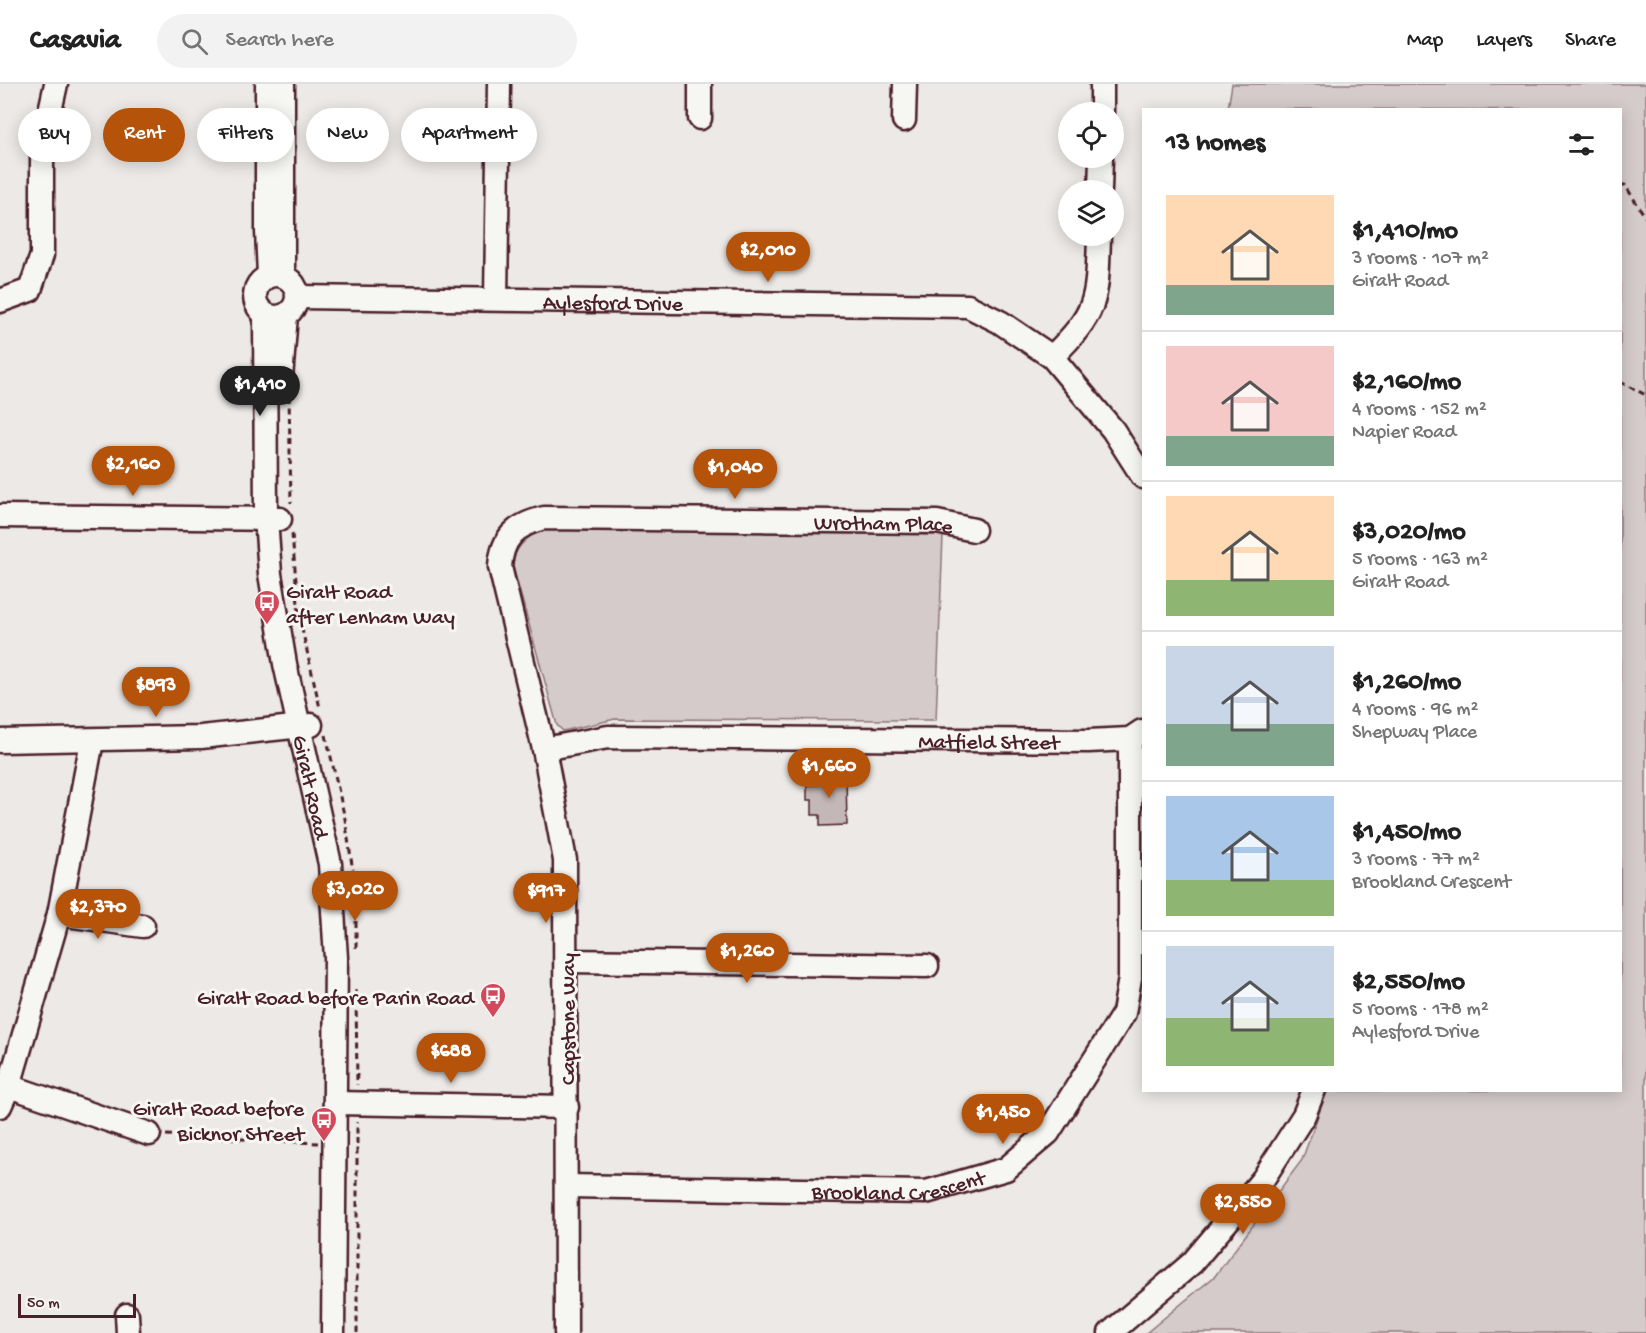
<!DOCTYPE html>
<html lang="en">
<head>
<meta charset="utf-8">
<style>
	:root { --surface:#fff; --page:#f2f2f2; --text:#222; --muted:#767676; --line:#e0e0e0; --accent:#b45309 }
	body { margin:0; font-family:"Gochi Hand",sans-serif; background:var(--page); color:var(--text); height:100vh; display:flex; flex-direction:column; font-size:22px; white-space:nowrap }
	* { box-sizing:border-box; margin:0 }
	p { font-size:20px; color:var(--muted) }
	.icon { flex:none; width:33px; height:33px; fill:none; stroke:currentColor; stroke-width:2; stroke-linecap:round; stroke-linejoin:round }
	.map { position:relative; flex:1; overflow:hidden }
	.panel { position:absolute; left:1142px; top:24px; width:480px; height:984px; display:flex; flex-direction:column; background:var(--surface); border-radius:0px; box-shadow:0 3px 15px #0003 }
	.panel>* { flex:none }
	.banner { position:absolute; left:18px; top:24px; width:570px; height:54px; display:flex; gap:12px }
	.buttons { position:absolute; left:1058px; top:18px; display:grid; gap:12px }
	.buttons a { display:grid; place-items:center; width:66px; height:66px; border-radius:50%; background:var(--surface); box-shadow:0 3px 15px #0003; font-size:30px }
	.scale { position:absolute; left:18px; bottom:15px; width:118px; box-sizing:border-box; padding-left:6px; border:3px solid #4a1f2b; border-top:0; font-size:16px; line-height:21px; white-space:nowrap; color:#4a1f2b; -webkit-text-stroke:4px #f6f6f2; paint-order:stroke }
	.price { position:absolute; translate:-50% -51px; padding:0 14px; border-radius:21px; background:var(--accent); color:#fff; font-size:20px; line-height:39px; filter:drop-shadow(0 2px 3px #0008) }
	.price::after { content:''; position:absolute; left:50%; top:36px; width:18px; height:14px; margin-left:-9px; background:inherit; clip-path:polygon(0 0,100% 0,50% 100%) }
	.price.on { background:#222; color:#fff }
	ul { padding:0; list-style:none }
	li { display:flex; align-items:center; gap:18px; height:150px; padding:0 24px }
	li+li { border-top:2px solid var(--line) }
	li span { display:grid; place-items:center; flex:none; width:168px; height:120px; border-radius:0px; color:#555 }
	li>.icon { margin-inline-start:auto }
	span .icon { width:72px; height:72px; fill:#fffc; stroke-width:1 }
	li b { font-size:26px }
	h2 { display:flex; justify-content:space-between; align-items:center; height:72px; padding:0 24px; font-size:26px }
	.tag { padding:0 21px; border-radius:27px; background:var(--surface); box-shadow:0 3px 15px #0003; font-size:21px; line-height:54px }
	.tag.on { background:var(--accent); color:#fff }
	header { display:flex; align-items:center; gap:36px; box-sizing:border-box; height:84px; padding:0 30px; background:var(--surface); border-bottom:2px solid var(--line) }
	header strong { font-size:28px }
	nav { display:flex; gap:33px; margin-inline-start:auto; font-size:21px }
	.search { width:420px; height:54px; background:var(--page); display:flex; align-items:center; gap:15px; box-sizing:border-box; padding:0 21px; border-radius:33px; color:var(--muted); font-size:22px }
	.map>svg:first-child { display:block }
</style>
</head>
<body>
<header>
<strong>Casavia</strong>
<div class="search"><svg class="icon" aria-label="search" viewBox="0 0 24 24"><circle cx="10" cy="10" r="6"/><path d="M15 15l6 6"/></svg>Search here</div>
<nav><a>Map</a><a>Layers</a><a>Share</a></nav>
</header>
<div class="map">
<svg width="1646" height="1249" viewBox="0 0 1646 1249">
	<rect width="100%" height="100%" fill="#ece9e6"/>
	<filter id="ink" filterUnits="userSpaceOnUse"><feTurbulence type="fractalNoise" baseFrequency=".0167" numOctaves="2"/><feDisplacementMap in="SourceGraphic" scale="12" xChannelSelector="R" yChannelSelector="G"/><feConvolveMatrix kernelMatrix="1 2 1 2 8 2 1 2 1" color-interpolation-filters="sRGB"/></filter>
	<g filter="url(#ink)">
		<g fill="#d4cbca" stroke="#8f757a" stroke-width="1.5">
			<path d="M1232,0h414v1249h-500l69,-57 87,-116 25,-69 293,-1v-980l-392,-1z"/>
			<path d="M545,445l398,6 -7,185 -321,-1 -52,12 -6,-6 -44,-158c0,-20 14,-31 32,-38z"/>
		</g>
		<path fill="#c4b7b7" stroke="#4a1f2b" stroke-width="1.5" d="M817,687l29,4 1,50 -27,1v-11h-8v-15h-5v-15h11z"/>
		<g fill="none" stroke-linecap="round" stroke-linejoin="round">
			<defs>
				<g id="minor">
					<path d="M267,0v147l2,44"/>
					<path d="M283,0v191"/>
					<path d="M1102,0v28"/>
					<path d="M700,34v-34"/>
					<path d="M904,36l1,-36"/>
					<path d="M1100,106l1,-32"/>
					<circle cx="276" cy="212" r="21"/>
					<path id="s1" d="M298,213l670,9 32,16 52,35 61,73 30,47"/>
					<path d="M496,215l3,-215"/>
					<path d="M0,217l30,-11 12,-35v-108l14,-63"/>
					<path id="s2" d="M265,230l1,204 4,56 15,90 45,200 6,94 -3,375"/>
					<path d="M1052,273c47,-46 45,-58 47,-121"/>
					<path d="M281,295l5,-64"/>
					<path d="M0,432l280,3"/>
					<path d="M0,657l201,-4 110,-12"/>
					<path id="s3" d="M544,665l64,-12 480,4 42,-2 12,-8"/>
					<path d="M59,830l84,12"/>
					<path d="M567,877l360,5"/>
					<path d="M9,1002l140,48"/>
					<path d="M335,1019l232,4"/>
					<path d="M0,1022l9,-20 50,-172 33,-173"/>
					<path id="s4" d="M567,1102l359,6 80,-23 42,-36 76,-120 6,-35v-239"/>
					<path d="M127,1231l1,18"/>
					<path id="s5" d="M566,1249l-1,-473 -21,-111 -44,-182c2,-29 15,-42 44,-49l393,4 37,8"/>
					<path d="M1110,1249l82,-70 71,-84 41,-64 10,-25"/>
				</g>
			</defs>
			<use href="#minor" stroke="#4a1f2b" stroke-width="27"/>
			<g stroke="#4a1f2b" stroke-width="3" stroke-dasharray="6 4.5" stroke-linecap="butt">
				<path d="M1620,101h5l21,33"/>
				<path d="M1620,298l26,13"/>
				<path d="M289,312l2,107"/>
				<path d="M292,450l7,82 21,92"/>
				<path d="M326,651l19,84 11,72v59"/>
				<path d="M356,906l1,95"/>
				<path d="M166,1051l152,8"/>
				<path d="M357,1249v-211"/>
			</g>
			<use href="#minor" stroke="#f6f6f2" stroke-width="22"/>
		</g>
	</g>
	<defs>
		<symbol id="bus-pin" viewBox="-11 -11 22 30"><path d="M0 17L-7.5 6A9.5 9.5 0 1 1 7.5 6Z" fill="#d1495b" stroke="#f6f6f2"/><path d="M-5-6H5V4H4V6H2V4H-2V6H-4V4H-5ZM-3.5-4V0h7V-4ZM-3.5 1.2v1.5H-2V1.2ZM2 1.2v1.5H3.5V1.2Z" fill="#fff"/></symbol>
	</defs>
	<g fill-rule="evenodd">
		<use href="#bus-pin" x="252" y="504" width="30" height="40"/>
		<use href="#bus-pin" x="478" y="897" width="30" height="40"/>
		<use href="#bus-pin" x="309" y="1021" width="30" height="40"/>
	</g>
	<g text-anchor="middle" stroke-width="6" stroke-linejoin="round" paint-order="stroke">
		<g font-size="22" fill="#4a1f2b" stroke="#f6f6f2">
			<text dy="8" stroke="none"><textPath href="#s1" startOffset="315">Aylesford Drive</textPath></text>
			<text dy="8" stroke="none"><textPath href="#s5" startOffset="1185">Wrotham Place</textPath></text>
			<text dy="8" stroke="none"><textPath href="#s3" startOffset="446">Matfield Street</textPath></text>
			<text dy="8" stroke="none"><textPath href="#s2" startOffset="477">Giralt Road</textPath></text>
			<text transform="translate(566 935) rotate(-90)" y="8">Capstone Way</text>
			<text dy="8" stroke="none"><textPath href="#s4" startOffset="332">Brookland Crescent</textPath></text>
		</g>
		<g font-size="22" fill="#4a1f2b" stroke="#f6f6f2" text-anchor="end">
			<text x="286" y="514" text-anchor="start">Giralt Road<tspan x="286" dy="25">after Lenham Way</tspan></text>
			<text x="474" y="920">Giralt Road before Parin Road</text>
			<text x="304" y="1031">Giralt Road before<tspan x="304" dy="25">Bicknor Street</tspan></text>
		</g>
	</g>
</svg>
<div class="buttons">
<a><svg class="icon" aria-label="locate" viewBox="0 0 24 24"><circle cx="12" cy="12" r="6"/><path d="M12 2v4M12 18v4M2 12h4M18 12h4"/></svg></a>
<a><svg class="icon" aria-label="layers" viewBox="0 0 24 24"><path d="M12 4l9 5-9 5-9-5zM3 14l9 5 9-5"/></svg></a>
</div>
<div class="scale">50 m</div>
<b class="price" style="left:768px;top:199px">$2,010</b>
<b class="price on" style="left:260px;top:333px">$1,410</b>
<b class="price" style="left:133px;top:413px">$2,160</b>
<b class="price" style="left:735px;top:416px">$1,040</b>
<b class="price" style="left:156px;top:634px">$893</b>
<b class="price" style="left:829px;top:715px">$1,660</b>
<b class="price" style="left:355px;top:838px">$3,020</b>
<b class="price" style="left:546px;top:840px">$917</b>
<b class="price" style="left:98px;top:856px">$2,370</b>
<b class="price" style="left:747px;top:900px">$1,260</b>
<b class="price" style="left:451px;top:1000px">$688</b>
<b class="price" style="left:1003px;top:1061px">$1,450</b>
<b class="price" style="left:1243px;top:1151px">$2,550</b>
<div class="banner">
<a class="tag">Buy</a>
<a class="tag on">Rent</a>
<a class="tag">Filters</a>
<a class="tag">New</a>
<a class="tag">Apartment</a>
</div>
<section class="panel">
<h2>13 homes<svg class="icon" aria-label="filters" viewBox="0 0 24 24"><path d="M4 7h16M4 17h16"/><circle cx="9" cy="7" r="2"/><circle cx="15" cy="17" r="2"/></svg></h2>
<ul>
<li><span style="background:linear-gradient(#ffd9b3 75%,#7fa58c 0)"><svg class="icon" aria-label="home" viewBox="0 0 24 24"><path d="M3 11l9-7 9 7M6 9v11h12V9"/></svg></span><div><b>$1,410/mo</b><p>3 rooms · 107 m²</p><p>Giralt Road</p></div></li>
<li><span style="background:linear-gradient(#f6c9c9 75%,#7fa58c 0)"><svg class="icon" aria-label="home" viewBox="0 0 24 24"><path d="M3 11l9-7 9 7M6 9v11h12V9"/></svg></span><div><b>$2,160/mo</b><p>4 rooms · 152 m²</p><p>Napier Road</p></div></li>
<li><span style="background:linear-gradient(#ffd9b3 70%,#8fb573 0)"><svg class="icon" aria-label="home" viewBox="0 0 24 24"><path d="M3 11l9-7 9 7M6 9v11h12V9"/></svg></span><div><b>$3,020/mo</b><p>5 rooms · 163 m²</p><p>Giralt Road</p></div></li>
<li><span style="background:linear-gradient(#c9d6e8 65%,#7fa58c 0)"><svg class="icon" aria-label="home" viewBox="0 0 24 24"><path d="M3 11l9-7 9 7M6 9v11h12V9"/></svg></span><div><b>$1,260/mo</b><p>4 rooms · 96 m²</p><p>Shepway Place</p></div></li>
<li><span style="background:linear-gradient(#a9c7e8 70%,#8fb573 0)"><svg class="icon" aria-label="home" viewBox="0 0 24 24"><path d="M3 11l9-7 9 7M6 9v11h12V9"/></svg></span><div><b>$1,450/mo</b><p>3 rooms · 77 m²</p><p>Brookland Crescent</p></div></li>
<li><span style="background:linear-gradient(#c9d6e8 60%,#8fb573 0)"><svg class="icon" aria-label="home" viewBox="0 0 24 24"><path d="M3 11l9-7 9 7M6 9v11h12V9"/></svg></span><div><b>$2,550/mo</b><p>5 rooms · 178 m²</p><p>Aylesford Drive</p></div></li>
</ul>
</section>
</div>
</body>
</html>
